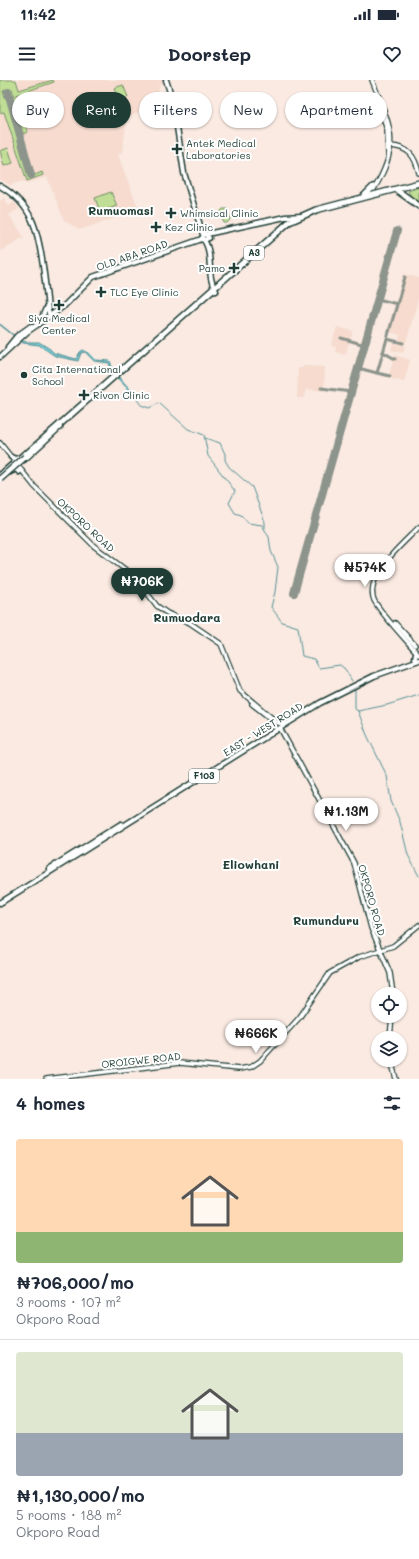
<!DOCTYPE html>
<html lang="en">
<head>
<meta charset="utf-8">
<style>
	:root { --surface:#fff; --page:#f2f2f3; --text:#1f2937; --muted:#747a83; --line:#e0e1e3; --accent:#1f3d34 }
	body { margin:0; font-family:Mali,sans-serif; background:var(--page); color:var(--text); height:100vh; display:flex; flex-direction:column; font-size:15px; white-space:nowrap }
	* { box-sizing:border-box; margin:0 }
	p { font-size:13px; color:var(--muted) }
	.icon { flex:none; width:22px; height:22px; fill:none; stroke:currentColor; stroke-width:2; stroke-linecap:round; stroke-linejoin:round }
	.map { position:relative; height:999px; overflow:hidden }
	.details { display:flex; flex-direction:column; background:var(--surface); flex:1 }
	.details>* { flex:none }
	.top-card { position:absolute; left:12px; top:12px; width:395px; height:36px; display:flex; gap:8px }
	.buttons { position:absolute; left:371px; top:907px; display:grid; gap:8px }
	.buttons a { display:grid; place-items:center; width:36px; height:36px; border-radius:50%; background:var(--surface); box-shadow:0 1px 3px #0004; font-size:20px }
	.price { position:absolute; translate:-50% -34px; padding:0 9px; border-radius:14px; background:#fff; color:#222; font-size:13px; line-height:26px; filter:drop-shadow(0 1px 2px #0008) }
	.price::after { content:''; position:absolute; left:50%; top:24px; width:12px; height:9px; margin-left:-6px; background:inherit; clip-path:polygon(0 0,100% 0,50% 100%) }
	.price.selected { background:var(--accent); color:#fff }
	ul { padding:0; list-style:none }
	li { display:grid; align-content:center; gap:8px; height:212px; padding:0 16px }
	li+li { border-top:1px solid var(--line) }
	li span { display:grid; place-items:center; height:124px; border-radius:4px; color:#555 }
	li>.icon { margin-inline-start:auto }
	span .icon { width:72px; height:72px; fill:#fffc; stroke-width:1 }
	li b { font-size:17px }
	h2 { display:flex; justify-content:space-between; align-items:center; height:48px; padding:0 16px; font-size:17px }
	.tag { padding:0 14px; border-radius:18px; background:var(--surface); box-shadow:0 1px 3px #0004; font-size:14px; line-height:36px }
	.tag.selected { background:var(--accent); color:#fff }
	.status { display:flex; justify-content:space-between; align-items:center; height:28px; padding:0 20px; background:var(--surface); direction:ltr }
	.status svg { height:11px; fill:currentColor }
	header { display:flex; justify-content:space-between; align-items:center; height:52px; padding:0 16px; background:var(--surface); font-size:18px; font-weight:800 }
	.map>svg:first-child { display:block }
</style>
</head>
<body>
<div class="status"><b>11:42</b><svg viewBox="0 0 49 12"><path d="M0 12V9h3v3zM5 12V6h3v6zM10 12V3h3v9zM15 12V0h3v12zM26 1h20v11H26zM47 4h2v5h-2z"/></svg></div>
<header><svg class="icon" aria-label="menu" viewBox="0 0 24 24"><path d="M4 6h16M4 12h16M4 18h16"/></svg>Doorstep<svg class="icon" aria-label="heart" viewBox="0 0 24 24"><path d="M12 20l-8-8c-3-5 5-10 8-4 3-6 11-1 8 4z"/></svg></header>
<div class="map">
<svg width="419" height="999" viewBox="0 0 419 999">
	<rect width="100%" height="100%" fill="#faeae2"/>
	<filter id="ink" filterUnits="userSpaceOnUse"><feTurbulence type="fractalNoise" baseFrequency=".025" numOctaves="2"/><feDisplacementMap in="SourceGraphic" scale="8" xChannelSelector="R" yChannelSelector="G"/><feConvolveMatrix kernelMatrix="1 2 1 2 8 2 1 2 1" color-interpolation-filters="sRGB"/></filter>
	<g filter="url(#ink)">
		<g fill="#f6dbce">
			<path d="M0,0h165l2,4h-7l-3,12 6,1 2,3 -38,18 -5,34 -4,3 21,55 -60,20 -15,-10 -17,-43 -20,6 -4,-2 -13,4 -10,-6z"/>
			<path d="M4,118l5,8 5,-4 5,7 -10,6 15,22 -24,14v-50z"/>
			<path d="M404,194l15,4v18l-16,57 -12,-3 2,-7 5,1 2,-9 -13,-4z"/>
			<path d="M337,247l16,4 -8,24 -10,-3 1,-5 -5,-1z"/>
			<path d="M395,275l15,5 -6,22 -16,-4z"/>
			<path d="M303,286l22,1 -1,24 -18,-2 -1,9h-8l1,-30h5z"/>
		</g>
		<g fill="#c0de96" stroke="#708e65">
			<path d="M0,0h16l3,10 34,-10 1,2 -38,13 12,37 -6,2 -10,-36 2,-3 -2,-6 -9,2 2,7 3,2 22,77 12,-5 1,3 -16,6 -23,-69 -4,1z"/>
			<path d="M123,5l5,12 -10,4 -4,-13z"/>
			<path d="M8,68l5,15 -9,3 -4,-15z"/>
			<path d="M419,107v16l-5,-2 -6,-10z"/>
			<path d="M111,112l6,14 -17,6 -5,-14z"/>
			<path d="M223,129h4l4,10 -4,4h-3l-5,-10z"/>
		</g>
		<path fill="#78c8d2" stroke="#549093" d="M0,244l20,16 6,2h13l11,7 4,4 22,6 4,-7 3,-2 4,2 9,8 14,1 4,11 17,18 -2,1c-7,-10 -17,-15 -20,-28l-15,-2 -9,-9 -4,1 -3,8 -23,-5 -16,-11 -16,-2 -23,-18z"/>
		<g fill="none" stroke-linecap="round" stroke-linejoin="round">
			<g stroke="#549093" stroke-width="1">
				<path d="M130,310l11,15 8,3 10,-5 29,26 16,6 4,21 27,35 -6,12 6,10 6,2 7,8 14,2 7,12 2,14 7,16 -3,25 -4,15 11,15 16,5 4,29 12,3 5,9 21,-3 5,4 7,12"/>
				<path d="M205,358l15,5 5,11v6l4,7 23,20 13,35v6"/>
				<path d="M355,608v21l3,2 29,-6 32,-10"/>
				<path d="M358,631l9,24 20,41 4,25 9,21 8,33 11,21"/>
			</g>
			<g stroke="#8c948b" stroke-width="3">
				<path d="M378,219l19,5"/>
				<path d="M341,258l24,7"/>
				<path d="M387,259l16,4"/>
				<path d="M383,272l12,7"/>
				<path d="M358,288l19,5 28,-96"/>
				<path d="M377,293l13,3"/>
				<path d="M321,308l30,4"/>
			</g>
			<g stroke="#8c948b" stroke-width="8">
				<path d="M8,12l23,83"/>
				<path d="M294,513l103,-362"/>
			</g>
			<defs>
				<g id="secondary">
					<path d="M372,0c18,46 30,63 2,109"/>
					<path d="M378,22l9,28 1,24"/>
					<path d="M390,66c19,1 25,10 29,27"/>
					<path d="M0,363l34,43 60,60 41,31 22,29 10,7 23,10 31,21 19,47 38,32 5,1"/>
					<path d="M419,447c-15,16 -55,48 -45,73 6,13 34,42 45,55"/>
					<path d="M395,543l20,22"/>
					<path d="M252,624l19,15 5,9"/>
					<path d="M280,648l74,135 17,65 19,45 3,21"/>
					<path d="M390,958l2,-22"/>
					<path d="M391,980l5,19"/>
					<path d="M46,999l134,-16 59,6 12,-2 9,-6 39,-43 31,-45 29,-16 34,-11 26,-21"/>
				</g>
				<g id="primary">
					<path d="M166,0l7,21 11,72 19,62"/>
					<path d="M0,106c33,19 38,45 43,80 2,15 4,30 5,45l2,5"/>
					<path d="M207,154l78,-17 16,-1"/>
					<path d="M202,158c13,13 3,38 14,53"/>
					<path d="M204,160l5,-2 -4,-4"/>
					<path d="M41,240l5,-12"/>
					<path d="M8,267l9,-11 14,-10"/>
					<path d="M0,277l27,-25 37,-26 29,-29 109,-38"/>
					<path d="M11,377l4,2 4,-1"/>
					<path d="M24,380l36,-33"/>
					<path d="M10,392l6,-3 3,3"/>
					<path d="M0,395l25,-22"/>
					<path d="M415,578l1,-5"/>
					<path d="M49,789l72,-45"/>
					<path d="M0,823l320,-200 54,-27 45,-16"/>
				</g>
				<g id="highway">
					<path d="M398,111l21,15"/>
					<path d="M364,116l9,-9"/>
					<path d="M24,376l265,-234 27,-12 103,-27"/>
				</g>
			</defs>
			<use href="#secondary" stroke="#1f3d34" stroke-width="6"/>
			<use href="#primary" stroke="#1f3d34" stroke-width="7"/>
			<use href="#highway" stroke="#1f3d34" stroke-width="8"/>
			<use href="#secondary" stroke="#fff" stroke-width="3.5"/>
			<use href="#primary" stroke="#fff" stroke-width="4"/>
			<use href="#highway" stroke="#fff" stroke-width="5"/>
			<defs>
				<path id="highway-bridge" d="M0,399l25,-22"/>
			</defs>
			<use href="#highway-bridge" stroke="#1f3d34" stroke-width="8" stroke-linecap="butt"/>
			<use href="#highway-bridge" stroke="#fff" stroke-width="5"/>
		</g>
	</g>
	<g fill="#1f3d34" stroke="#fff" stroke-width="1.5">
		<path d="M175 63h4v4h4v4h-4v4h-4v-4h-4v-4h4z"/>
		<path d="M169 127h4v4h4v4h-4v4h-4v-4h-4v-4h4z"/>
		<path d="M154 141h4v4h4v4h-4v4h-4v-4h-4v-4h4z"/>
		<path d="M232 182h4v4h4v4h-4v4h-4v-4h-4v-4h4z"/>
		<path d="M99 206h4v4h4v4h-4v4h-4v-4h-4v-4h4z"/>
		<path d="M57 219h4v4h4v4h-4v4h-4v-4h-4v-4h4z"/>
		<circle cx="24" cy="295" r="4"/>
		<path d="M82 309h4v4h4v4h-4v4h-4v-4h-4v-4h4z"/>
	</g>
	<g text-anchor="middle" stroke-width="4" stroke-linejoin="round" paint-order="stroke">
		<g fill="#fff" stroke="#627771" stroke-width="1">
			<rect x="244" y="166" width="20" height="14" rx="3"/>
			<rect x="189" y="689" width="30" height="14" rx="3"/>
		</g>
		<g font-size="9" font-weight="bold" fill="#1f3d34">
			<text x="254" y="176">A3</text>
			<text x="204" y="699">F103</text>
		</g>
		<g font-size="10" fill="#1f3d34" stroke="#fff" text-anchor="start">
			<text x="186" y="67">Antek Medical<tspan x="186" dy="12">Laboratories</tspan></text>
			<text x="180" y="137">Whimsical Clinic</text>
			<text x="165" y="151">Kez Clinic</text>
			<text x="225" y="192" text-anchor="end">Pamo</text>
			<text x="110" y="216">TLC Eye Clinic</text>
			<text x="59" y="242" text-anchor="middle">Siya Medical<tspan x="59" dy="12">Center</tspan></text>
			<text x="32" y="293">Cita International<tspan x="32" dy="12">School</tspan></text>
			<text x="93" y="319">Rivon Clinic</text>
		</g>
		<g font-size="10" fill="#1f3d34" stroke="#fff">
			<text transform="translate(132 175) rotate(-19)" y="4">OLD ABA ROAD</text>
			<text transform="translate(86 445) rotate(43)" y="4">OKPORO ROAD</text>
			<text transform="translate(263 649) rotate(-32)" y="4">EAST - WEST ROAD</text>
			<text transform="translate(372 820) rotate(74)" y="4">OKPORO ROAD</text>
			<text transform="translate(141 980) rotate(-6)" y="4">OROIGWE ROAD</text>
		</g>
		<g font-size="12" font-weight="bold" fill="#1f3d34" stroke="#fff">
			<text x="121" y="135">Rumuomasi</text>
			<text x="187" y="542">Rumuodara</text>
			<text x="251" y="789">Eliowhani</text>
			<text x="326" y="845">Rumunduru</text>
		</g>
	</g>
</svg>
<div class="buttons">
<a><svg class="icon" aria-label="locate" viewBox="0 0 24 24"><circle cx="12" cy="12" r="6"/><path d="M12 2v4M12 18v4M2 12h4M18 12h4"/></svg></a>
<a><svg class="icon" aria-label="layers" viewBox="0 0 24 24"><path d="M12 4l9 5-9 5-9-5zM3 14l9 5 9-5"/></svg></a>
</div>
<b class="price" style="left:365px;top:508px">₦574K</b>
<b class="price selected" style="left:142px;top:522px">₦706K</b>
<b class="price" style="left:346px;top:752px">₦1.13M</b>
<b class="price" style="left:256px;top:974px">₦666K</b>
<div class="top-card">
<a class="tag">Buy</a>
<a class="tag selected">Rent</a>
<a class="tag">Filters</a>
<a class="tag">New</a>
<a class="tag">Apartment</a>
</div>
</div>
<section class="details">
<h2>4 homes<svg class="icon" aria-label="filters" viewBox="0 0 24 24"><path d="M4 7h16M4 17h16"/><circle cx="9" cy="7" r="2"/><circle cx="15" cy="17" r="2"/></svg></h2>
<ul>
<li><span style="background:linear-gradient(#ffd9b3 75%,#8fb573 0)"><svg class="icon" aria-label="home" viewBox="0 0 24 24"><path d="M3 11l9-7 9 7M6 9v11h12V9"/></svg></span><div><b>₦706,000/mo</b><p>3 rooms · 107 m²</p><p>Okporo Road</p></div></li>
<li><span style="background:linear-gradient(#dfe7d0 65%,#9aa5b1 0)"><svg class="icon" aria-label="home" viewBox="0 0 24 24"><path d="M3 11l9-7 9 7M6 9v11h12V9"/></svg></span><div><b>₦1,130,000/mo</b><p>5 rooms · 188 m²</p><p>Okporo Road</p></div></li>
</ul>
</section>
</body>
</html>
